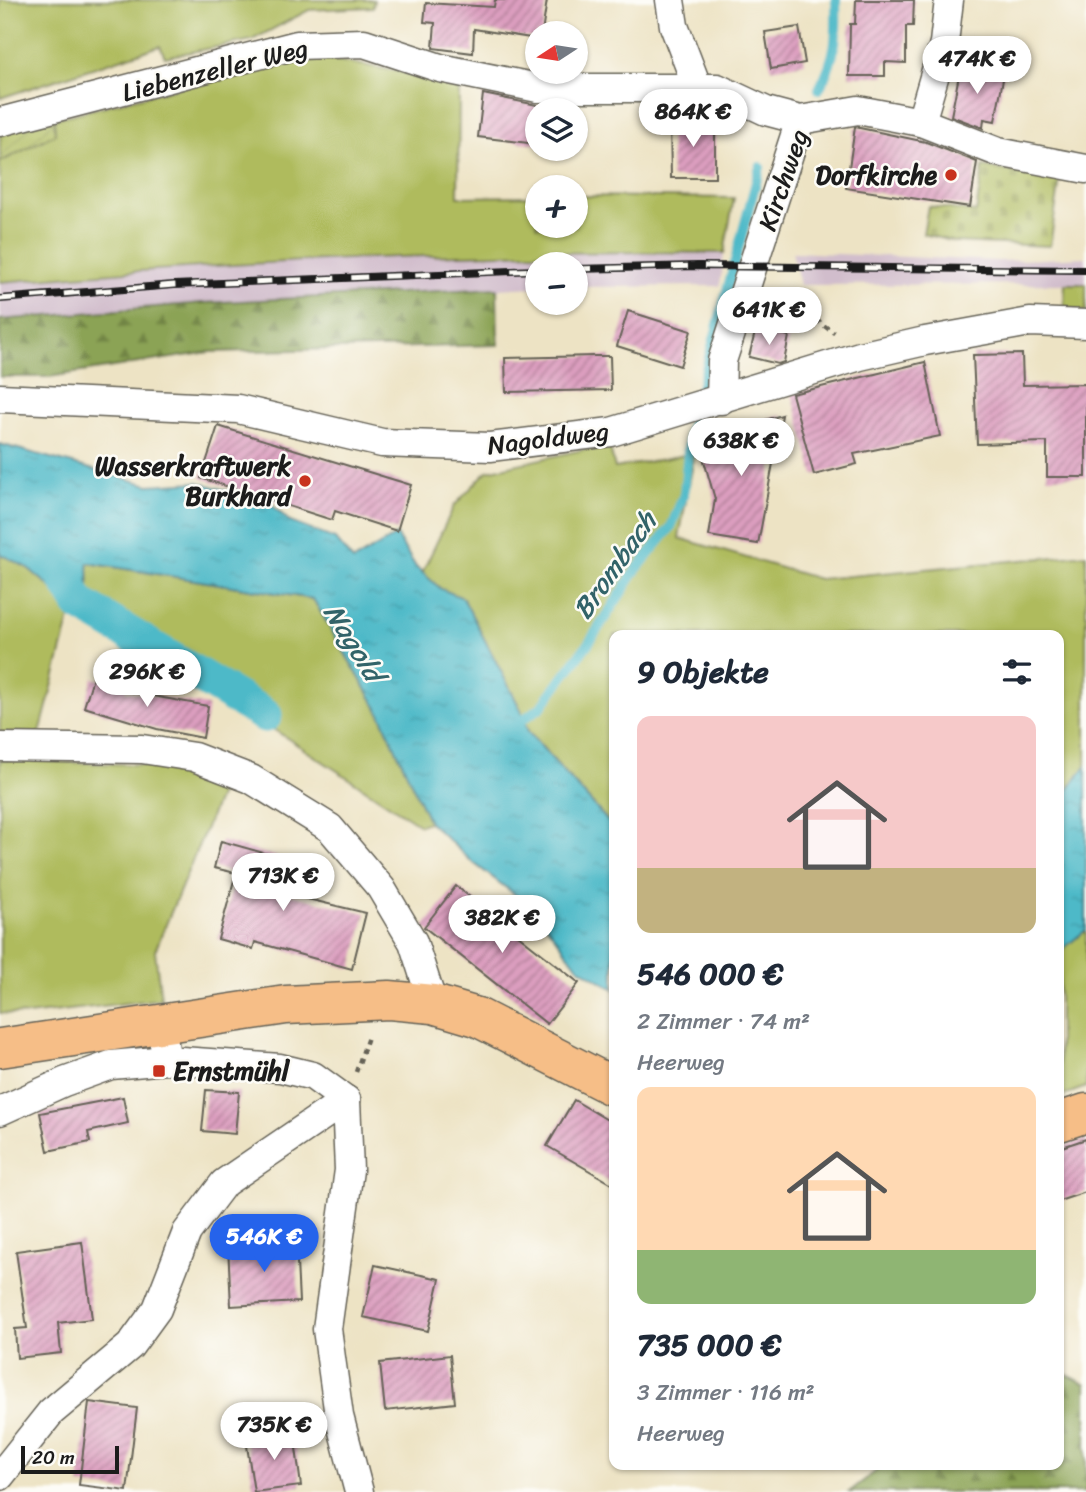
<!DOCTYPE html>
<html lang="de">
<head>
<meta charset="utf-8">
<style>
	:root { --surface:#fff; --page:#f2f2f3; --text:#1f2937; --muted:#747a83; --accent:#2563eb }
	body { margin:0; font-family:Sriracha,sans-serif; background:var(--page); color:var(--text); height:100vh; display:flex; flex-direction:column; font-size:26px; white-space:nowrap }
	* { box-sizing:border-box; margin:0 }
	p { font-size:23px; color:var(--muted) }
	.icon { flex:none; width:38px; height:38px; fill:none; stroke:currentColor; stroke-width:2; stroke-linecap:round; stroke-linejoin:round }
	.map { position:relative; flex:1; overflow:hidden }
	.panel { position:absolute; left:609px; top:630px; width:455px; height:840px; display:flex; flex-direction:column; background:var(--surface); border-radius:14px; box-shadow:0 2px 5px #0004 }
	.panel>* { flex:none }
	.needle { width:46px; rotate:258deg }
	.tools { position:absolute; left:525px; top:21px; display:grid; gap:14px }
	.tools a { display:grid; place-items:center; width:63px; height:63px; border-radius:50%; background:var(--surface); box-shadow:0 2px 5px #0004; font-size:35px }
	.scale { position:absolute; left:21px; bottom:18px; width:98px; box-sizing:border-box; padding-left:7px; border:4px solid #1c1c1c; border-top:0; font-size:19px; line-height:24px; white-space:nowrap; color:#1c1c1c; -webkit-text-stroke:5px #fdfcf7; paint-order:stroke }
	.price { position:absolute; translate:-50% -60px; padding:0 16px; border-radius:24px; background:#fff; color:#222; font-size:23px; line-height:46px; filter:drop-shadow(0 2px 4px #0008) }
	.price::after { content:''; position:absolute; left:50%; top:42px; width:21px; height:16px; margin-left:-10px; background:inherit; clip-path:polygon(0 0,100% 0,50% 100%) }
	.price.on { background:var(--accent); color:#fff }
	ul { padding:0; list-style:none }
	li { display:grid; align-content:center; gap:14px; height:371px; padding:0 28px }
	li span { display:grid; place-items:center; height:217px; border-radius:14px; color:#555 }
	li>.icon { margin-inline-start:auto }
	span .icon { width:126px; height:126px; fill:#fffc; stroke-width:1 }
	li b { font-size:30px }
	h2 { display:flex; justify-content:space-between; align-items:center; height:84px; padding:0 28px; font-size:30px }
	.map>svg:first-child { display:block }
</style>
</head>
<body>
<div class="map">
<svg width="1086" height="1492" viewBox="0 0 1086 1492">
	<defs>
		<pattern id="forest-firs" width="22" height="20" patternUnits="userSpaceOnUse" patternTransform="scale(1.75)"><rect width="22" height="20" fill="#8ba354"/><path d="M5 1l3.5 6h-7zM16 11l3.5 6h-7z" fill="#718445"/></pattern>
		<pattern id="cemetery-stones" width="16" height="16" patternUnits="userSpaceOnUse" patternTransform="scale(1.75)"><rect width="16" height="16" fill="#afbb5d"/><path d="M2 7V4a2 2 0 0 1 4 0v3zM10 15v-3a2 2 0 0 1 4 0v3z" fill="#96a050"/></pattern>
		<pattern id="garden-furrows" width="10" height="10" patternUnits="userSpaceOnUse" patternTransform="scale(1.75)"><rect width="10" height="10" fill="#afbb5d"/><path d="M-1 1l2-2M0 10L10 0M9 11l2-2" fill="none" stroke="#96a050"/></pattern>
		<pattern id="water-ripples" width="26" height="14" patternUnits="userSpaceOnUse" patternTransform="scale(1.75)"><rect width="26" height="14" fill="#4db9c8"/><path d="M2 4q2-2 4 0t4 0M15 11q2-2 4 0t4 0" fill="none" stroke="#439eab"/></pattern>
		<pattern id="building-hatch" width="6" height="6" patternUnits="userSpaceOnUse" patternTransform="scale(1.75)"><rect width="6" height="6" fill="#dc9ebf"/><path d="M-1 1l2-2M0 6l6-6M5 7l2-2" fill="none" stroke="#b2809a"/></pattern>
	</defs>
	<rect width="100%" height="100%" fill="#fdfcf7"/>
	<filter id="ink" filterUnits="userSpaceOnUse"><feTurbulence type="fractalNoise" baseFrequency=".0143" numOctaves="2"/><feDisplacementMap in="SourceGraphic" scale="14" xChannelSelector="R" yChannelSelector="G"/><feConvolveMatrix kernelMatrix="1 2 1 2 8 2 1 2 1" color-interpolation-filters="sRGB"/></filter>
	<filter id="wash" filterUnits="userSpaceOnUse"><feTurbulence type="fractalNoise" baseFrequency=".00686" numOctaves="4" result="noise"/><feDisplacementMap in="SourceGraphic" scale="28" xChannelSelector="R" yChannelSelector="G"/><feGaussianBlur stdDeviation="1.57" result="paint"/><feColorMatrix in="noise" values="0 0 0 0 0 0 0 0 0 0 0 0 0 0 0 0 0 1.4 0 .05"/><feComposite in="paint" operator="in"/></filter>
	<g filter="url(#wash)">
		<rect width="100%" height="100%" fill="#ede3c4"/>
		<g fill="#d1bdcc">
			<path d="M611,251l113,2 -4,33 -144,1v-23h-39v23l-334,16 -203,17v-38l192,-17 300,-13z"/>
			<path d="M792,252l206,9 88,-4v27l-286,1z"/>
		</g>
		<g fill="#afbb5d" stroke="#666c3c" stroke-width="2">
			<path d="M0,0h374l-1,7 -64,3 -57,30 -87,17 -5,-11 -160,52z"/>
			<path d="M323,58l79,14 57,18 -1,107 79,-1v30h39v-30l158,2 -10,55c-242,-4 -483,8 -724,29v-120l55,-28 -1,-15 202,-51z"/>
			<path d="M1065,284h21v28l-22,-5z"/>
			<path d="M609,444l6,24 80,-15 -16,85 140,41 267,-25v212l-27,35v-166h-445v193l-86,-97 -7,-21 -58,-112 -22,-9 -19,-16 32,-67 33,-35z"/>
			<path d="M0,554l28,14 45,38 -33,127h-40z"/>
			<path d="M88,563l225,36 65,110 51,113 -9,3 -153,-100 5,-18 -183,-111z"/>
			<path d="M0,760l149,5 75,19 -69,167 6,48 -133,16 -28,-2z"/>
			<path d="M1086,930v157l-27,10v-145z"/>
		</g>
		<g fill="url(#forest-firs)" stroke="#546038" stroke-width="2">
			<path d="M497,288l1,57 -288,7 -161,25h-49v-57l203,-17z"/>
			<path d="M1059,1371l27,13v108h-237l35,-27h175z"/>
		</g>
		<path fill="url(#cemetery-stones)" stroke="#666c3c" stroke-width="2" d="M983,167l77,12 -10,67 -95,-4 -32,-8 5,-28 48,6z"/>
		<path fill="url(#garden-furrows)" stroke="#666c3c" stroke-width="2" d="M54,119l1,15 -55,28v-30z"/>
		<g fill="url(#water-ripples)" stroke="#346a72" stroke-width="2">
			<path d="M0,444l149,41 49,-3 72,21 20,19 45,17 18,22 43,-26 20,32 25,22 22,9 58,112 7,22 86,96v161l-36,-22 -43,-57 -64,-49 -42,-39 -51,-113 -65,-110 -225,-36 1,33 -16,10 -45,-38 -28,-14z"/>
			<path d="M1086,766v164l-27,22v-151z"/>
		</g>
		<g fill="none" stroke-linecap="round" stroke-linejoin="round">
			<g stroke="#4db9c8" stroke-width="10">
				<path d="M819,89c18,-34 18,-52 17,-89"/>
				<path d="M515,725l26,-18 49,-66 46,-71 35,-43 13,-33 6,-64 70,-263"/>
			</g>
			<path stroke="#4db9c8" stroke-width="35" d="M55,561l25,43 185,111"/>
		</g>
		<g id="blocks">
			<g fill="url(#building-hatch)">
				<path d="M495,0h52l-5,33h-5v6l-63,-10 -1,24 -40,-5 2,-25 -11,-1 2,-19 68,4z"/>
				<path d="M856,0h58l-1,26h-7v37l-21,-1v14h-36l1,-52h5z"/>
				<path d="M799,27l6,36 -34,6 -6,-37z"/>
				<path d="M961,65l43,9 -9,47 -11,-2 -1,9 -32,-12z"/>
				<path d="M483,94l54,11v39l-59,-7z"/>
				<path d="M670,121h45v57h-44z"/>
				<path d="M855,127l71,15 51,20 -7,45 -124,-19z"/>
				<path d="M628,311l63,20 -11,35 -63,-20z"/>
				<path d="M756,328l33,8 -5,26 -6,2 -29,-7z"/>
				<path d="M1022,354l1,31 63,-1v93h-39v-35l-70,2 -4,-89z"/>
				<path d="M595,356h15l1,34 -105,2 -1,-34z"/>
				<path d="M925,362l15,74 -86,18 3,10 -43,11 -22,-81z"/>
				<path d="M782,415l-24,129 -49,-8 6,-37 -17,-59z"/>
				<path d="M218,426l193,59 -14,46 -62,-20 -3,9 -131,-42z"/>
				<path d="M93,678l33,9 -1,4 83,15 -5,32 -46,-9 -73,-22z"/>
				<path d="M221,841l57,16 -6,23 22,6 -3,9 75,18 -14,56 -97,-27 -2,7 -35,-10 18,-66 -22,-5z"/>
				<path d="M456,886l123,97 -32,41 -123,-97z"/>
				<path d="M206,1090l33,2 -4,42 -33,-3z"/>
				<path d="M123,1097l5,26 -40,9 2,10 -42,9 -8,-38z"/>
				<path d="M574,1100l40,24v61l-67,-39z"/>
				<path d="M1086,1139v53l-27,9v-53z"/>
				<path d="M296,1241l3,61 -68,4 -3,-61z"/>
				<path d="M82,1242l10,77 -34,4 3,30 -44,5 -2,-29 12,-1 -11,-77z"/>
				<path d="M375,1265l65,14 -12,52 -65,-14z"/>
				<path d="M450,1355l5,48 -70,8 -5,-48z"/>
				<path d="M89,1402l48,6 -10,83 -48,-6z"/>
				<path d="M294,1433l7,53 -47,6 -8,-53z"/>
			</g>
		</g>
	</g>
	<g filter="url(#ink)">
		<use href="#blocks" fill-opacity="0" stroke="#656257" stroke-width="2"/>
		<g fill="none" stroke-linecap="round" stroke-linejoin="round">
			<defs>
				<g id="minor">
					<path d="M670,0l4,26 23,60"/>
					<path d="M0,122l297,-77 67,-2 76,25 98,20h179l49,23 34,9 58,-10 63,12 77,30 88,17"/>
					<path d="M921,122l23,-79 5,-43"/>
					<path d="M0,398l238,11 144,34 108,4 121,-15 249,-76 65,-15 105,-19 56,2"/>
					<path d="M721,400l1,-39 78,-241"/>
					<path d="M0,747l142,2 52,8 57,22 79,49 51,60 32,54 20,62"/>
					<path d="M160,1023l7,37 113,8 33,8 33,24"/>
					<path d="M346,1100l3,70 -22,159 12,87 20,76"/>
					<path d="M0,1111l64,-29 47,-17 56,-5"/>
					<path d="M0,1476l51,-64 79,-66 27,-37 30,-77 37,-49 122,-83"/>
				</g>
				<g id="primary">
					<path d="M0,1048l286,-43 103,-5 44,4 44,13 137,70"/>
					<path d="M1059,1122l27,-9"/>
				</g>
			</defs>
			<use href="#minor" stroke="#656257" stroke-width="31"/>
			<use href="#primary" stroke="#656257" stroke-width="41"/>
			<g stroke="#656257" stroke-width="4.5" stroke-dasharray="5 5" stroke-linecap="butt">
				<path d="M772,299l24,6 38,28"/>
				<path d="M356,1072l12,-35"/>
			</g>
			<use href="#minor" stroke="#fff" stroke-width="28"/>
			<use href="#primary" stroke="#f6be87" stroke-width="38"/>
			<defs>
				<g id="rail">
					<path d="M576,269l122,-3 388,4"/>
					<path d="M0,299l174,-14 363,-15"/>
				</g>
			</defs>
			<use href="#rail" stroke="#1c1c1c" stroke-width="8"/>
			<use href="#rail" stroke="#fdfcf7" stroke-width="5" stroke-dasharray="16" stroke-linecap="butt"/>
		</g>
	</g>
	<g fill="#c8321e" stroke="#fdfcf7" stroke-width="2.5">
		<circle cx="951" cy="175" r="7"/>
		<circle cx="305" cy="481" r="7"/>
		<rect x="152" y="1064" width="14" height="14" rx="3.5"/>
	</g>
	<g text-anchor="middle" stroke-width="5" stroke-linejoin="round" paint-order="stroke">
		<g font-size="26" fill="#1c1c1c" stroke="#fdfcf7">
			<text transform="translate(215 70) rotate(-14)" y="9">Liebenzeller Weg</text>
			<text transform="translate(783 180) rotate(-71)" y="9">Kirchweg</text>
			<text transform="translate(548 438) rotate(-7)" y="9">Nagoldweg</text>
		</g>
		<g font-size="26" font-weight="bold" fill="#1c1c1c" stroke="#fdfcf7" text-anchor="end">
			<text x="937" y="184">Dorfkirche</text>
			<text x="291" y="475">Wasserkraftwerk<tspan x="291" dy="30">Burkhard</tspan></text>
			<text x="173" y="1080" text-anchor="start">Ernstmühl</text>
		</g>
		<g font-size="28" font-style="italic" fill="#326369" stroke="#fdfcf7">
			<text transform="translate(614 565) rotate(-55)" y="10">Brombach</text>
			<text transform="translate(354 642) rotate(58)" y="10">Nagold</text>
		</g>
	</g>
</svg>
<div class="tools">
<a><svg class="needle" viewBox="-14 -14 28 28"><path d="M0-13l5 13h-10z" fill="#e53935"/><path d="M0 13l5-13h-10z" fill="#747a83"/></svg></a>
<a><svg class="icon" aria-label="layers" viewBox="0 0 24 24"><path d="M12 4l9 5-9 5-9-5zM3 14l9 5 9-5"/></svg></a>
<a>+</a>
<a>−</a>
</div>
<div class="scale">20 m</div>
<b class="price" style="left:977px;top:96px">474K €</b>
<b class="price" style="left:693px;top:149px">864K €</b>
<b class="price" style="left:769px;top:347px">641K €</b>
<b class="price" style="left:741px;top:478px">638K €</b>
<b class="price" style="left:147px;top:709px">296K €</b>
<b class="price" style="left:283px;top:913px">713K €</b>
<b class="price" style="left:502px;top:955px">382K €</b>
<b class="price on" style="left:264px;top:1274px">546K €</b>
<b class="price" style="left:274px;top:1462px">735K €</b>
<section class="panel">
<h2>9 Objekte<svg class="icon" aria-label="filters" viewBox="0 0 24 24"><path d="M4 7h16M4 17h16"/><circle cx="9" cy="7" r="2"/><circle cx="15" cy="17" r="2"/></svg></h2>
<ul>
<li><span style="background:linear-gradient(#f6c9c9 70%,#c2b280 0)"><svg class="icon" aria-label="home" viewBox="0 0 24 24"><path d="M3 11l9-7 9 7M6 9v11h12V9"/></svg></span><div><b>546 000 €</b><p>2 Zimmer · 74 m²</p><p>Heerweg</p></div></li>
<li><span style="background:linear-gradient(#ffd9b3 75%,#8fb573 0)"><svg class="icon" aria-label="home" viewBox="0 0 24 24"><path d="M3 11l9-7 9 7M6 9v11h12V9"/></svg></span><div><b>735 000 €</b><p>3 Zimmer · 116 m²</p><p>Heerweg</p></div></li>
</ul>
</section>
</div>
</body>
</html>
